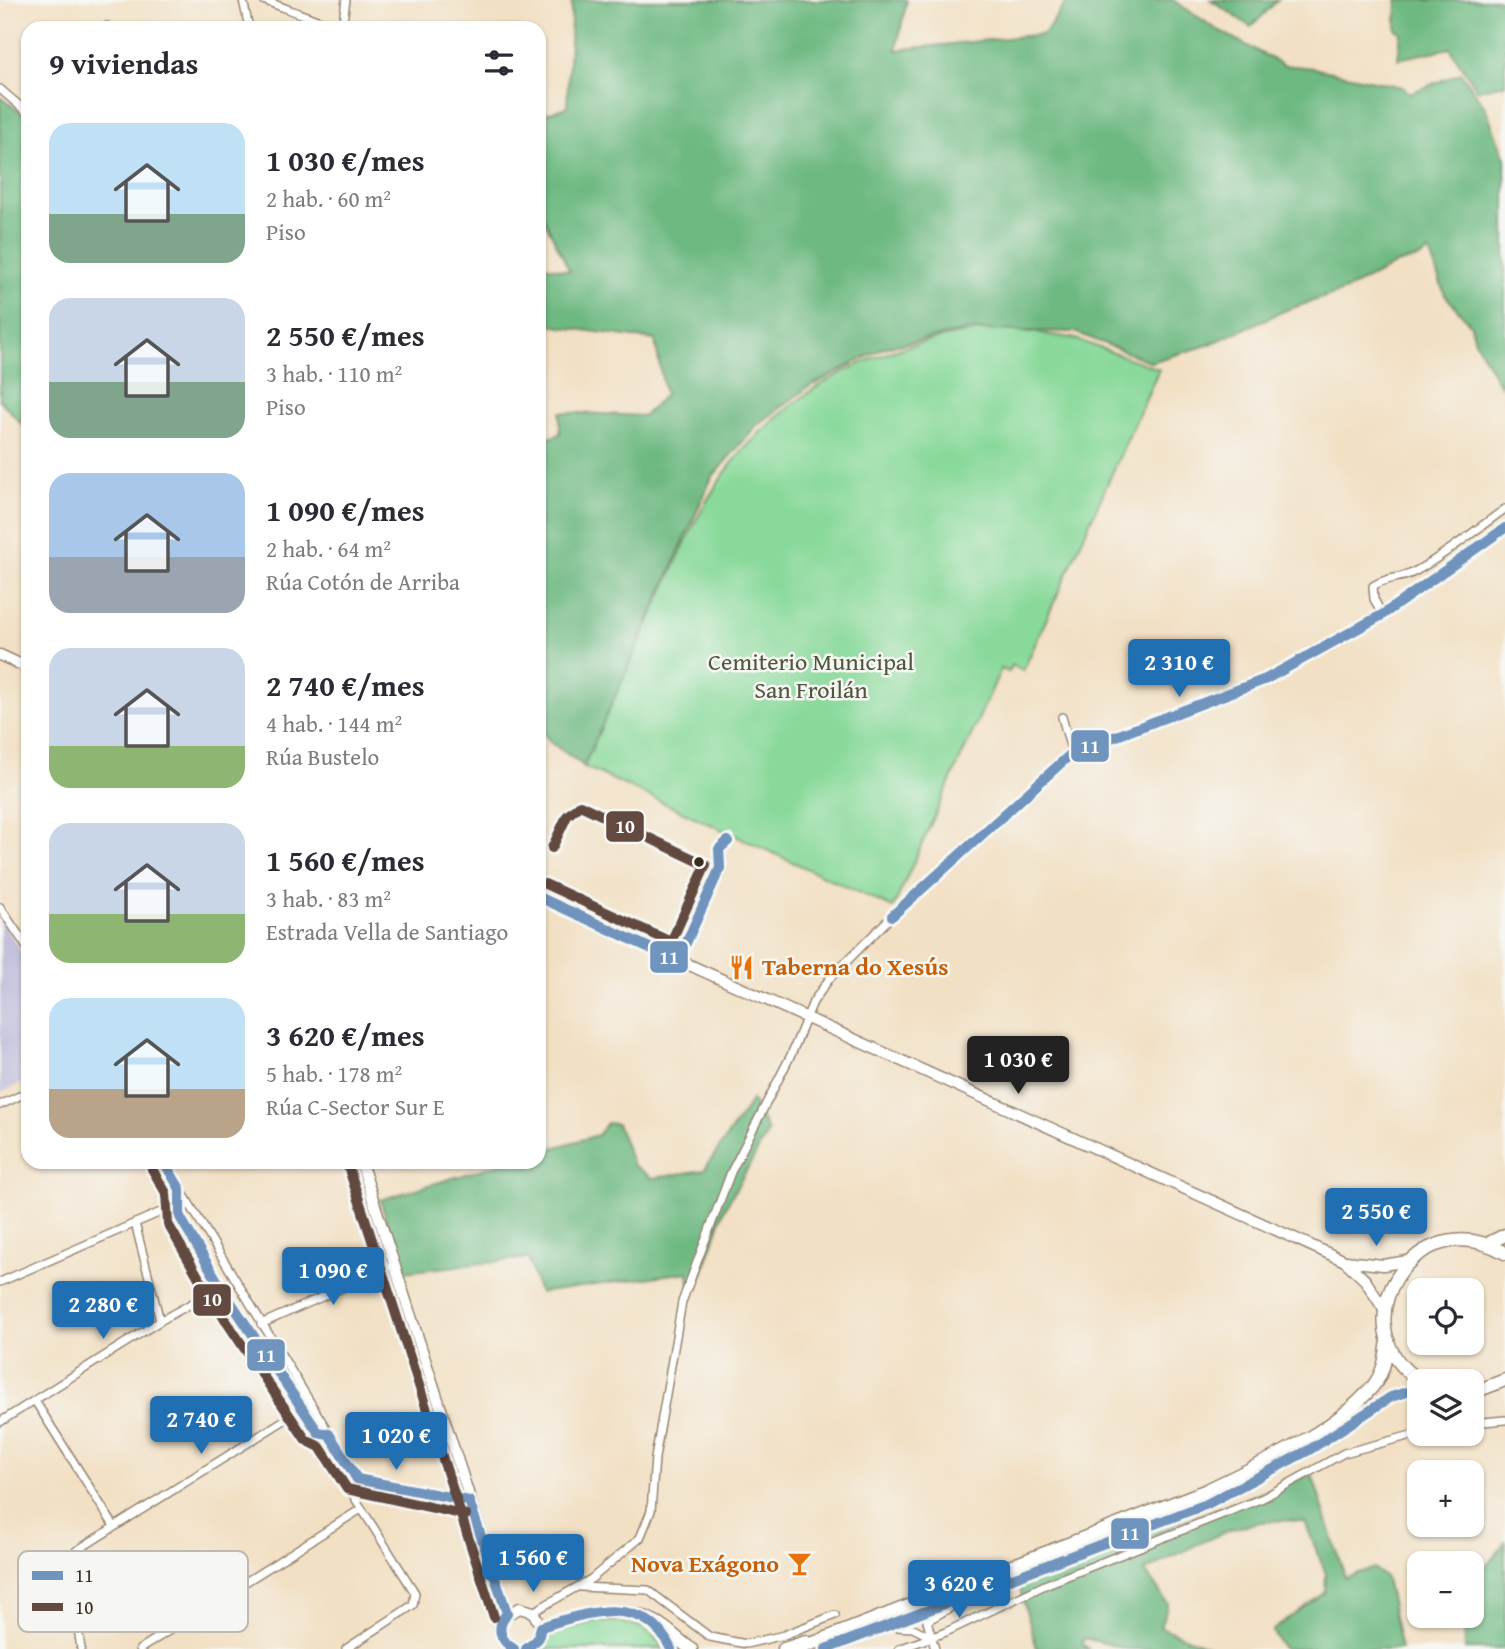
<!DOCTYPE html>
<html lang="es">
<head>
<meta charset="utf-8">
<style>
	:root { --surface:#fff; --page:#f7f7f7; --text:#2b2b33; --muted:#7c7c81; --accent:#1f6fb2 }
	body { margin:0; font-family:"Gentium Book Plus",serif; background:var(--page); color:var(--text); height:100vh; display:flex; flex-direction:column; font-size:26px; white-space:nowrap }
	* { box-sizing:border-box; margin:0 }
	p { font-size:23px; color:var(--muted) }
	.icon { flex:none; width:38px; height:38px; fill:none; stroke:currentColor; stroke-width:2; stroke-linecap:round; stroke-linejoin:round }
	.map { position:relative; flex:1; overflow:hidden }
	.panel { position:absolute; left:21px; top:21px; width:525px; height:1148px; display:flex; flex-direction:column; background:var(--surface); border-radius:21px; box-shadow:0 2px 5px #0004 }
	.panel>* { flex:none }
	.tools { position:absolute; left:1407px; top:1278px; display:grid; gap:14px }
	.tools a { display:grid; place-items:center; width:77px; height:77px; border-radius:14px; background:var(--surface); box-shadow:0 2px 5px #0004; font-size:35px }
	.price { position:absolute; translate:-50% -60px; padding:0 16px; border-radius:7px; background:var(--accent); color:#fff; font-size:23px; line-height:46px; filter:drop-shadow(0 2px 4px #0008) }
	.price::after { content:''; position:absolute; left:50%; top:42px; width:21px; height:16px; margin-left:-10px; background:inherit; clip-path:polygon(0 0,100% 0,50% 100%) }
	.price.current { background:#222; color:#fff }
	ul { padding:0; list-style:none }
	li { display:flex; align-items:center; gap:21px; height:175px; padding:0 28px }
	li span { display:grid; place-items:center; flex:none; width:196px; height:140px; border-radius:21px; color:#555 }
	li>.icon { margin-inline-start:auto }
	span .icon { width:84px; height:84px; fill:#fffc; stroke-width:1 }
	li b { font-size:30px }
	h2 { display:flex; justify-content:space-between; align-items:center; height:84px; padding:0 28px; font-size:30px }
	.map>svg:first-child { display:block }
</style>
</head>
<body>
<div class="map">
<svg width="1505" height="1649" viewBox="0 0 1505 1649">
	<rect width="100%" height="100%" fill="#f6f6f2"/>
	<filter id="ink" filterUnits="userSpaceOnUse"><feTurbulence type="fractalNoise" baseFrequency=".0143" numOctaves="2"/><feDisplacementMap in="SourceGraphic" scale="14" xChannelSelector="R" yChannelSelector="G"/><feConvolveMatrix kernelMatrix="1 2 1 2 8 2 1 2 1" color-interpolation-filters="sRGB"/></filter>
	<filter id="wash" filterUnits="userSpaceOnUse"><feTurbulence type="fractalNoise" baseFrequency=".00686" numOctaves="4" result="noise"/><feDisplacementMap in="SourceGraphic" scale="28" xChannelSelector="R" yChannelSelector="G"/><feGaussianBlur stdDeviation="1.57" result="paint"/><feColorMatrix in="noise" values="0 0 0 0 0 0 0 0 0 0 0 0 0 0 0 0 0 1.4 0 .05"/><feComposite in="paint" operator="in"/></filter>
	<g filter="url(#wash)">
		<rect width="100%" height="100%" fill="#f2e0c4"/>
		<path fill="#c3c1dc" d="M0,919l28,43v118l-28,13z"/>
		<g fill="#88d99a" stroke="#62825c" stroke-width="2">
			<path d="M1003,328l69,10 87,31 -136,302 -11,-6 -3,7 -8,-3 -108,239 -310,-142c26,-57 52,-113 78,-170 21,-46 41,-96 73,-135 73,-87 159,-121 269,-133z"/>
			<path d="M596,1621c29,1 52,1 67,28h-123l13,-16z"/>
		</g>
		<g fill="#6eb982" stroke="#547250" stroke-width="2">
			<path d="M572,0h335l-11,50 148,-16 24,-34h105l43,29 67,36 30,3 89,19 8,6 51,-20 25,36 19,50v216l-5,11 -25,-45 -4,-16 -26,-30 -16,-44 -8,6 -25,7 -50,26 -60,20 -78,35 -57,17 -76,-30 -105,-2 -87,18 -76,40 -50,37 -45,52 -128,289 -34,-24 -11,-17v-283l21,-8v-22l84,4 21,-21 -10,-55 -116,-16v-59l31,6 -31,-62v-80l6,-15 22,-7z"/>
			<path d="M1211,0h67l-27,27z"/>
			<path d="M1397,0h108v84l-28,6 -27,-42 -52,11 3,-27 -5,-2z"/>
			<path d="M0,97l26,19 2,-2v317l-28,-31z"/>
			<path d="M752,1100l16,32 -44,78 -23,68 -12,7 -1,-13 -149,21 -11,-35 -124,14 -24,-72 126,-38h33v-10l59,-17 9,-12 10,1 16,41 19,13 52,-8z"/>
			<path d="M1312,1474l33,103 29,-9 12,10 15,71h-118l-11,-18 53,-39 1,-18 -21,-52c-59,-10 -108,23 -160,49l23,33 -8,23 54,22h-87l-43,-11 -2,5 7,6h-52l-19,-67z"/>
			<path d="M1505,1542v107h-40l-1,-34h8v-31z"/>
		</g>
	</g>
	<g filter="url(#ink)">
		<g fill="none" stroke-linecap="round" stroke-linejoin="round">
			<defs>
				<g id="street">
					<path d="M243,0l6,28"/>
					<path d="M263,0l76,28"/>
					<path d="M105,28l2,-2"/>
					<path d="M342,28l4,-28"/>
					<path d="M0,89l28,24"/>
					<path d="M1382,615l-8,-16 -1,-13c15,-10 26,-6 41,-14 32,-17 61,-42 91,-63"/>
					<path d="M1062,717l10,36"/>
					<path d="M0,907l28,42"/>
					<path d="M0,1105l28,-13"/>
					<path d="M164,1162l193,317 112,22"/>
					<path d="M179,1189l1,28 42,72 83,124"/>
					<path d="M135,1223l25,98"/>
					<path d="M0,1282l163,-71 15,-3"/>
					<path d="M261,1324l133,-59"/>
					<path d="M35,1401l79,125"/>
					<path d="M0,1422l160,-101 61,-34"/>
					<path d="M1472,1423l33,-3"/>
					<path d="M329,1434l-7,12 93,147 -2,12 -67,44"/>
					<path d="M580,1587l68,3 62,47 36,7 38,-9 51,-20"/>
					<path d="M533,1612l58,-33 49,-41 11,-27 4,-53 27,-156 49,-130 60,-117 22,-53 17,-24 62,-62 180,-163 194,-74 116,-64 123,-87"/>
					<path d="M896,1627l17,1 18,9"/>
					<path d="M81,1649l-12,-85 7,-13 226,-142 20,37"/>
					<path d="M140,1649l221,-140"/>
					<path d="M899,1649l47,-17 101,-48 216,-86 81,-45 75,-20"/>
					<path d="M935,1649l-8,-28 33,-19"/>
				</g>
				<g id="secondary">
					<path d="M0,655l28,13"/>
					<path d="M539,897l806,364 20,19 20,31"/>
					<path d="M361,1162l146,451"/>
					<path d="M1345,1261l38,4 25,-4"/>
					<path d="M514,1649l-12,-10 -3,-12 5,-11 16,-8 13,4 8,15 -3,12 -12,10"/>
				</g>
				<g id="highway">
					<path d="M1487,1244l18,-9"/>
					<path d="M1420,1381c-84,-55 -4,-181 85,-128"/>
					<path d="M1472,1393l33,-13"/>
					<path d="M541,1627c37,-12 81,-25 116,-4 12,7 22,18 34,26"/>
					<path d="M662,1630l9,19"/>
					<path d="M784,1649l22,-7"/>
					<path d="M798,1649l409,-159c53,-26 128,-58 166,-104 11,-13 13,-30 15,-46"/>
					<path d="M826,1649l381,-145 102,-54 82,-53 28,-9"/>
				</g>
			</defs>
			<use href="#street" stroke="#968571" stroke-width="10"/>
			<use href="#secondary" stroke="#968571" stroke-width="13"/>
			<use href="#highway" stroke="#968571" stroke-width="15"/>
			<use href="#street" stroke="#fff" stroke-width="7"/>
			<use href="#secondary" stroke="#fff" stroke-width="10"/>
			<use href="#highway" stroke="#fff" stroke-width="12"/>
			<defs>
				<g id="bus-1">
					<path d="M539,897l139,64 42,-93 -1,-19 9,-8"/>
					<path d="M892,916l180,-163 194,-74 116,-64 123,-87"/>
					<path d="M164,1162l16,27v28l42,72 96,143 11,2 28,45 112,22 38,112c-11,14 -8,27 7,36"/>
					<path d="M526,1649l12,-10 3,-12c47,-15 104,-34 130,22"/>
					<path d="M826,1649l381,-145 102,-54 82,-53 28,-9"/>
				</g>
				<g id="bus-2">
					<path d="M545,884l126,58 35,-77 -126,-60 -13,11 -15,32"/>
					<path d="M348,1166l146,451"/>
					<path d="M152,1169l14,24 2,31 42,73 96,143 14,7 27,42 119,26"/>
				</g>
			</defs>
			<use href="#bus-1" stroke="#f6f6f2" stroke-width="16"/>
			<use href="#bus-2" stroke="#f6f6f2" stroke-width="16"/>
			<use href="#bus-1" stroke="#6f94be" stroke-width="10"/>
			<use href="#bus-2" stroke="#624a41" stroke-width="10"/>
		</g>
	</g>
	<defs>
		<symbol id="restaurant-bare" viewBox="-9 -9 18 18"><path d="M-5-6h1v4h1v-4h1v4h1v-4h1v5L-1.5 .5V6h-2V.5L-5-1ZM5-6V6H3V1.5H1.5Q1.5-4 5-6Z" fill="#e8710a" stroke="#f6f6f2" stroke-width="2.5" paint-order="stroke"/></symbol>
		<symbol id="bar-bare" viewBox="-9 -9 18 18"><path d="M-6-5H6L.8 .8V4.5H3.5V6h-7V4.5H-.8V.8Z" fill="#e8710a" stroke="#f6f6f2" stroke-width="2.5" paint-order="stroke"/></symbol>
	</defs>
	<g fill-rule="evenodd">
		<use href="#restaurant-bare" x="724" y="950" width="35" height="35"/>
		<use href="#bar-bare" x="782" y="1546" width="35" height="35"/>
	</g>
	<circle fill="#3b2a1e" stroke="#f6f6f2" stroke-width="2.5" cx="699" cy="862" r="6"/>
	<g text-anchor="middle" stroke-width="5" stroke-linejoin="round" paint-order="stroke">
		<g font-size="24" fill="#4e563d" stroke="#f6f6f2">
			<text x="811" y="670">Cemiterio Municipal<tspan x="811" dy="28">San Froilán</tspan></text>
		</g>
		<g font-size="24" font-weight="bold" fill="#c56008" stroke="#f6f6f2" text-anchor="start">
			<text x="762" y="975">Taberna do Xesús</text>
			<text x="779" y="1572" text-anchor="end">Nova Exágono</text>
		</g>
	</g>
	<rect x="18" y="1551" width="230" height="81" rx="10" fill="#f6f6f2" stroke="#beb9b2" stroke-width="2"/>
	<rect x="32" y="1571" width="31" height="9" fill="#6f94be"/>
	<rect x="32" y="1603" width="31" height="8" fill="#624a41"/>
	<g font-size="19" fill="#3b2a1e">
		<text x="75" y="1582">11</text>
		<text x="75" y="1614">10</text>
	</g>
	<g stroke="#f6f6f2" stroke-width="2.5">
		<rect x="1070" y="729" width="40" height="34" rx="7" fill="#6f94be"/>
		<rect x="605" y="810" width="40" height="33" rx="7" fill="#624a41"/>
		<rect x="649" y="940" width="40" height="34" rx="7" fill="#6f94be"/>
		<rect x="192" y="1283" width="40" height="34" rx="7" fill="#624a41"/>
		<rect x="246" y="1338" width="40" height="34" rx="7" fill="#6f94be"/>
		<rect x="1110" y="1517" width="40" height="33" rx="7" fill="#6f94be"/>
	</g>
	<g font-size="19" text-anchor="middle" font-weight="bold" fill="#fff">
		<text x="1090" y="753">11</text>
		<text x="625" y="833">10</text>
		<text x="669" y="964">11</text>
		<text x="212" y="1306">10</text>
		<text x="266" y="1362">11</text>
		<text x="1130" y="1540">11</text>
	</g>
</svg>
<div class="tools">
<a><svg class="icon" aria-label="locate" viewBox="0 0 24 24"><circle cx="12" cy="12" r="6"/><path d="M12 2v4M12 18v4M2 12h4M18 12h4"/></svg></a>
<a><svg class="icon" aria-label="layers" viewBox="0 0 24 24"><path d="M12 4l9 5-9 5-9-5zM3 14l9 5 9-5"/></svg></a>
<a>+</a>
<a>−</a>
</div>
<b class="price" style="left:1179px;top:699px">2 310 €</b>
<b class="price current" style="left:1018px;top:1096px">1 030 €</b>
<b class="price" style="left:1376px;top:1248px">2 550 €</b>
<b class="price" style="left:333px;top:1307px">1 090 €</b>
<b class="price" style="left:103px;top:1341px">2 280 €</b>
<b class="price" style="left:201px;top:1456px">2 740 €</b>
<b class="price" style="left:396px;top:1472px">1 020 €</b>
<b class="price" style="left:533px;top:1594px">1 560 €</b>
<b class="price" style="left:959px;top:1620px">3 620 €</b>
<section class="panel">
<h2>9 viviendas<svg class="icon" aria-label="filters" viewBox="0 0 24 24"><path d="M4 7h16M4 17h16"/><circle cx="9" cy="7" r="2"/><circle cx="15" cy="17" r="2"/></svg></h2>
<ul>
<li><span style="background:linear-gradient(#bfe0f5 65%,#7fa58c 0)"><svg class="icon" aria-label="home" viewBox="0 0 24 24"><path d="M3 11l9-7 9 7M6 9v11h12V9"/></svg></span><div><b>1 030 €/mes</b><p>2 hab. · 60 m²</p><p>Piso</p></div></li>
<li><span style="background:linear-gradient(#c9d6e8 60%,#7fa58c 0)"><svg class="icon" aria-label="home" viewBox="0 0 24 24"><path d="M3 11l9-7 9 7M6 9v11h12V9"/></svg></span><div><b>2 550 €/mes</b><p>3 hab. · 110 m²</p><p>Piso</p></div></li>
<li><span style="background:linear-gradient(#a9c7e8 60%,#9aa5b1 0)"><svg class="icon" aria-label="home" viewBox="0 0 24 24"><path d="M3 11l9-7 9 7M6 9v11h12V9"/></svg></span><div><b>1 090 €/mes</b><p>2 hab. · 64 m²</p><p>Rúa Cotón de Arriba</p></div></li>
<li><span style="background:linear-gradient(#c9d6e8 70%,#8fb573 0)"><svg class="icon" aria-label="home" viewBox="0 0 24 24"><path d="M3 11l9-7 9 7M6 9v11h12V9"/></svg></span><div><b>2 740 €/mes</b><p>4 hab. · 144 m²</p><p>Rúa Bustelo</p></div></li>
<li><span style="background:linear-gradient(#c9d6e8 65%,#8fb573 0)"><svg class="icon" aria-label="home" viewBox="0 0 24 24"><path d="M3 11l9-7 9 7M6 9v11h12V9"/></svg></span><div><b>1 560 €/mes</b><p>3 hab. · 83 m²</p><p>Estrada Vella de Santiago</p></div></li>
<li><span style="background:linear-gradient(#bfe0f5 65%,#b9a48a 0)"><svg class="icon" aria-label="home" viewBox="0 0 24 24"><path d="M3 11l9-7 9 7M6 9v11h12V9"/></svg></span><div><b>3 620 €/mes</b><p>5 hab. · 178 m²</p><p>Rúa C-Sector Sur E</p></div></li>
</ul>
</section>
</div>
</body>
</html>
